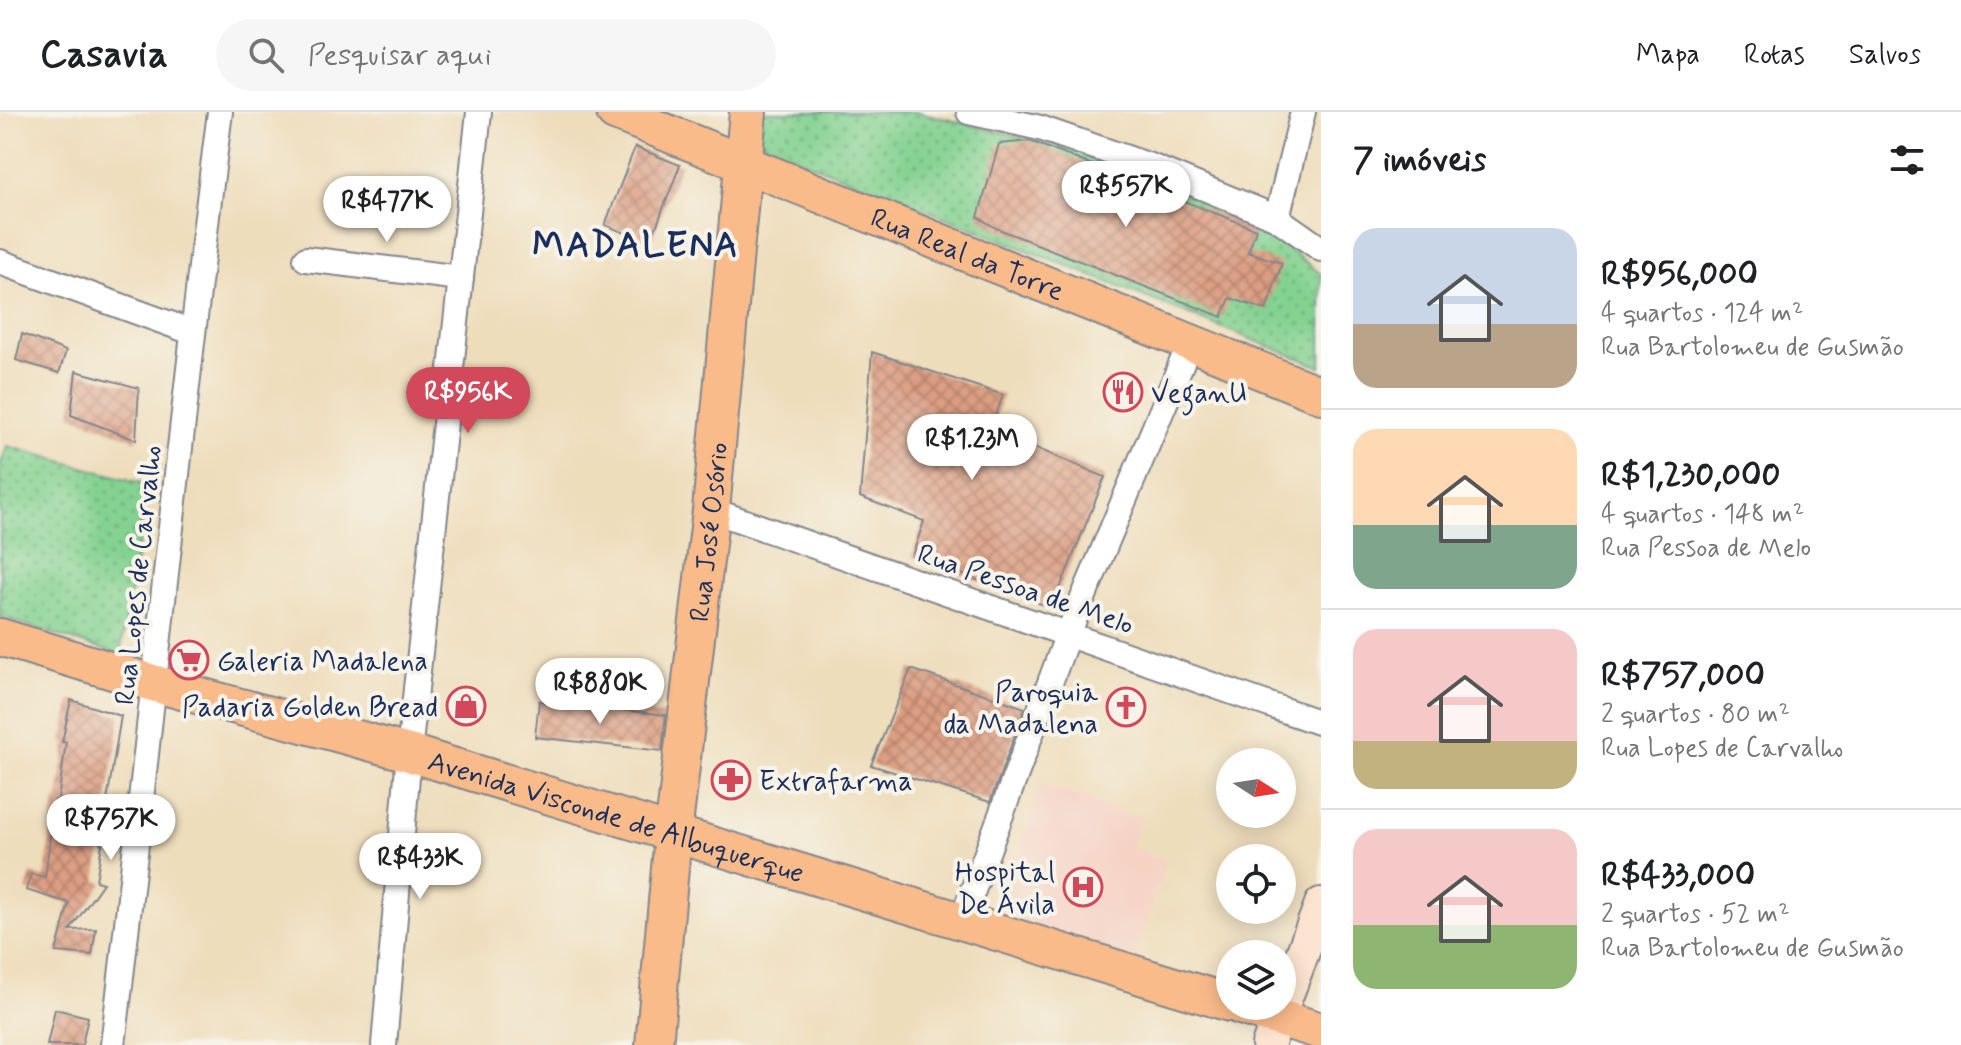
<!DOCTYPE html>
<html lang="pt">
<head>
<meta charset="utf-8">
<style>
	:root { --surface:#fff; --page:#f6f6f6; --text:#202124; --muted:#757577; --line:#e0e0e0; --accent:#d1495b }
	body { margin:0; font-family:Mynerve,sans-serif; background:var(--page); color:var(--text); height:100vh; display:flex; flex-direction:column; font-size:30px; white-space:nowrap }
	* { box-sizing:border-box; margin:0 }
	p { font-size:26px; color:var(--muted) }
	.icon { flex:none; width:44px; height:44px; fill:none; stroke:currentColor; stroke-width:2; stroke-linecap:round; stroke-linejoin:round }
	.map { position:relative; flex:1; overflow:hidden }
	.details { display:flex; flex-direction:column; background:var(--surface); width:640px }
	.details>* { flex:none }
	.needle { width:52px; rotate:102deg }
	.fabs { position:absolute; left:1216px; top:636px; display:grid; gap:16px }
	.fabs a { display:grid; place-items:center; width:80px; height:80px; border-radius:50%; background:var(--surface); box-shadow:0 4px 20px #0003; font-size:40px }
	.price { position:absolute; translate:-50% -68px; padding:0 18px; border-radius:28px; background:#fff; color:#222; font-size:26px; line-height:52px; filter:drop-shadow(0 2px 4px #0008) }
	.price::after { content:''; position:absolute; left:50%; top:48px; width:24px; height:18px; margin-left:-12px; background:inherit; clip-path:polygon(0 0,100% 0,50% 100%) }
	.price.on { background:var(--accent); color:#fff }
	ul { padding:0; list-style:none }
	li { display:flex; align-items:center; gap:24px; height:200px; padding:0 32px }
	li+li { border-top:2px solid var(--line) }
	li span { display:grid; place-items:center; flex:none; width:224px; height:160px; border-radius:24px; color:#555 }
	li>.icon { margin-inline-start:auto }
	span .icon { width:96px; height:96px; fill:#fffc; stroke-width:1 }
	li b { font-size:34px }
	h2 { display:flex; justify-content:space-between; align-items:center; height:96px; padding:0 32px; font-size:34px }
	header { display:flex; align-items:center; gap:48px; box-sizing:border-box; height:112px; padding:0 40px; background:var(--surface); border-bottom:2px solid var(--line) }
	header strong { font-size:38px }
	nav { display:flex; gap:44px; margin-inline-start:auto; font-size:28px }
	.search { width:560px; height:72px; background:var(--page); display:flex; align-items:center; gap:20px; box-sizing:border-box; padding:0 28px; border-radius:44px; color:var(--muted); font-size:30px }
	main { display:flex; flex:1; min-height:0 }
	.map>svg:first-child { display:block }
</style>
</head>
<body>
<header>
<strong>Casavia</strong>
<div class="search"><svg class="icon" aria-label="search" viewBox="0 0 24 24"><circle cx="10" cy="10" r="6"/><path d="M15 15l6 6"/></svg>Pesquisar aqui</div>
<nav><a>Mapa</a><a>Rotas</a><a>Salvos</a></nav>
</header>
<main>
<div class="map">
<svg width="1321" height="933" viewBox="0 0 1321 933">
	<defs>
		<pattern id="green-dots" width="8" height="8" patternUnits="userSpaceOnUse" patternTransform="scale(2)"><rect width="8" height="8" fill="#84d291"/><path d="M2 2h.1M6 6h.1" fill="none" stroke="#6bab7a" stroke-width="1.8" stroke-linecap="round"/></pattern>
		<pattern id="building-cross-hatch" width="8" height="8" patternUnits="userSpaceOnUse" patternTransform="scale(2)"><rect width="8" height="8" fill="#dd9e82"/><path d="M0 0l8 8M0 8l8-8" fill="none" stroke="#b2816e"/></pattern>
	</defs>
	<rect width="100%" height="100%" fill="#f7f3e8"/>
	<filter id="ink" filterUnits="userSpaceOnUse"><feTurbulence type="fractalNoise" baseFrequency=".0125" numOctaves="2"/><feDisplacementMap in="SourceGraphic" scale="16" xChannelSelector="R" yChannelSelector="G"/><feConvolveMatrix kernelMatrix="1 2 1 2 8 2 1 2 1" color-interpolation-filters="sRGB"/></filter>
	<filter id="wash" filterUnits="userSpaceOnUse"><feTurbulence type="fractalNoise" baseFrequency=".006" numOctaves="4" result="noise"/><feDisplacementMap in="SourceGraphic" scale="32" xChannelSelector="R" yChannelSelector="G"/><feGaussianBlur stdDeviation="1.8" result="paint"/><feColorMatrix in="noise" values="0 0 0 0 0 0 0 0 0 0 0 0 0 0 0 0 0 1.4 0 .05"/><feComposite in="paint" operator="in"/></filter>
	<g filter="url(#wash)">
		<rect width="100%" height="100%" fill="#edb"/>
		<path fill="#f6d2c5" d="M1041,672l99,33 -10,31 36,13 -32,97 -135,-45z"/>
		<g fill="url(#green-dots)" stroke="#508078" stroke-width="2">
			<path d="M762,0h156l170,41 163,66 70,55v93l-553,-220 -8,-8z"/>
			<path d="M7,334l141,39 -28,170 -120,-38v-150z"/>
		</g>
		<g id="blocks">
			<g fill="url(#building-cross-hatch)">
				<path d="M1030,29l226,88 -8,23 34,11 -16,47 -36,-12 -8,19 -226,-89 -18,-11 21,-73z"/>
				<path d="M635,35l45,18 -30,78 -45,-18z"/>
				<path d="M22,222l44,17 -7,22 -43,-13z"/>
				<path d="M872,240l131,43 -12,34 114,48 -53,131 -140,-52 12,-35 -64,-24z"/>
				<path d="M76,259l63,17 -3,52 -65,-25z"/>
				<path d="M911,557l114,39 -35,94 -119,-37z"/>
				<path d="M71,588l50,16 -21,127 2,1 -6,37 7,2 -33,47 26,-1 -4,26 -36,-3 13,-49 -43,-13 5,-16 14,3 10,-77h3l8,-58h-4z"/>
				<path d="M539,589l127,14 -4,36 -127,-14z"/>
				<path d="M55,897l33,8 -6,28h-35z"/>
			</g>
		</g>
	</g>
	<g filter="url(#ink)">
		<use href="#blocks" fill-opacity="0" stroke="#84868c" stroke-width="2"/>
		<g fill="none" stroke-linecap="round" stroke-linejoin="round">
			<defs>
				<g id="street">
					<path d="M969,0l71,16 113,39 124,51 44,31"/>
					<path d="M1277,106l26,-106"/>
					<path d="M306,147l155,19"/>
					<path d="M0,150l192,70"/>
					<path d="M711,398l610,213"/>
					<path d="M962,808l106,-286 122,-291"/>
					<path d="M113,933c37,-311 67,-623 107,-933"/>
					<path d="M384,933l25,-292 70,-641"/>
				</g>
				<path id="secondary" d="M1268,933l53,-141"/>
				<g id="primary">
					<path id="s1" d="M615,0l706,283"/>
					<path id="s2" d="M0,525l156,47 253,69 821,250"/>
					<path d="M1240,894l81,25"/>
					<path id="s3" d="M654,933l19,-210 38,-325 37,-398"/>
				</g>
			</defs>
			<use href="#street" stroke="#84868c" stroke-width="28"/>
			<use href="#secondary" stroke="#84868c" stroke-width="36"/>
			<use href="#primary" stroke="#84868c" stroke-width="40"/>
			<use href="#street" stroke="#fff" stroke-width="24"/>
			<use href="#secondary" stroke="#fde4d1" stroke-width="32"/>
			<use href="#primary" stroke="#fabb8b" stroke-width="36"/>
		</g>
	</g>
	<defs>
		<symbol id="restaurant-ring" viewBox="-11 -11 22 22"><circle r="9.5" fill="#f7f3e8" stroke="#d1495b" stroke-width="1.5"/><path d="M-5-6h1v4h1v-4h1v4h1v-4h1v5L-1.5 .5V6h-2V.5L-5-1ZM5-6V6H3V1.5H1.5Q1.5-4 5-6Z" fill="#d1495b"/></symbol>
		<symbol id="supermarket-ring" viewBox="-11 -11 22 22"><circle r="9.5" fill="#f7f3e8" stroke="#d1495b" stroke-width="1.5"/><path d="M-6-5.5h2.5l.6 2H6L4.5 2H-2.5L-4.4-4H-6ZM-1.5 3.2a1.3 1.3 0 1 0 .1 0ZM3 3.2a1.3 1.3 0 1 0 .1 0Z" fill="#d1495b"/></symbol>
		<symbol id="shop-ring" viewBox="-11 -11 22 22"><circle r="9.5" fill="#f7f3e8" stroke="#d1495b" stroke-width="1.5"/><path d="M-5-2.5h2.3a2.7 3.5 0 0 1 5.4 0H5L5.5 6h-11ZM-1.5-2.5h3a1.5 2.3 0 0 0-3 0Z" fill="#d1495b"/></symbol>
		<symbol id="church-ring" viewBox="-11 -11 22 22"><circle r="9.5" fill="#f7f3e8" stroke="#d1495b" stroke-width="1.5"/><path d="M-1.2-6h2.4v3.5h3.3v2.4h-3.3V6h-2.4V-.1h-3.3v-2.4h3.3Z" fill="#d1495b"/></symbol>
		<symbol id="pharmacy-ring" viewBox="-11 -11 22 22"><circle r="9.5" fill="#f7f3e8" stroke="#d1495b" stroke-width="1.5"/><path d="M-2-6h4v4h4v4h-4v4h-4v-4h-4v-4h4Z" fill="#d1495b"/></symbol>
		<symbol id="hospital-ring" viewBox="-11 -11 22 22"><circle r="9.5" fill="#f7f3e8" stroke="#d1495b" stroke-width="1.5"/><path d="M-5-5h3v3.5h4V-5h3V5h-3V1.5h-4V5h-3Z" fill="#d1495b"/></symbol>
	</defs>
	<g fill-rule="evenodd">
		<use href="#restaurant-ring" x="1101" y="258" width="44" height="44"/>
		<use href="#supermarket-ring" x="167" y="526" width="44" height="44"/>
		<use href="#shop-ring" x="444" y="572" width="44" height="44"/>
		<use href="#church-ring" x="1104" y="573" width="44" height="44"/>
		<use href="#pharmacy-ring" x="709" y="646" width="44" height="44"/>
		<use href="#hospital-ring" x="1061" y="753" width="44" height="44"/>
	</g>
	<g text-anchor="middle" stroke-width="8" stroke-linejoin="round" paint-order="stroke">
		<g font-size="28" fill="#1b2f5e" stroke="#f7f3e8">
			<text dy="10" stroke="none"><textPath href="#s1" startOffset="380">Rua Real da Torre</textPath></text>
			<text dy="10" stroke="none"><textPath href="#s3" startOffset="516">Rua José Osório</textPath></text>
			<text transform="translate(137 463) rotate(-84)" y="10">Rua Lopes de Carvalho</text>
			<text transform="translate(1026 476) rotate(19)" y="10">Rua Pessoa de Melo</text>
			<text dy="10" stroke="none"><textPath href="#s2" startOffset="642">Avenida Visconde de Albuquerque</textPath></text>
		</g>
		<g font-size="28" fill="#1b2f5e" stroke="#f7f3e8" text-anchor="start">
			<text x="1151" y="290">VeganU</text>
			<text x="217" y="558">Galeria Madalena</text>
			<text x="1098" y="589" text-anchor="end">Paroquia<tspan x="1098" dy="32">da Madalena</tspan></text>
			<text x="438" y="604" text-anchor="end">Padaria Golden Bread</text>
			<text x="759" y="678">Extrafarma</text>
			<text x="1055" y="769" text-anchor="end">Hospital<tspan x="1055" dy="32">De Ávila</tspan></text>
		</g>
		<g font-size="36" font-weight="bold" letter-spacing="2" fill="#1b2f5e" stroke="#f7f3e8">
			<text x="636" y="144">MADALENA</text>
		</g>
	</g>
</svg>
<div class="fabs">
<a><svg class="needle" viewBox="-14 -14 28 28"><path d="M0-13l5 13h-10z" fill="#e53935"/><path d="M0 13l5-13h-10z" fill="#757577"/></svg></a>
<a><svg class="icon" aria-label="locate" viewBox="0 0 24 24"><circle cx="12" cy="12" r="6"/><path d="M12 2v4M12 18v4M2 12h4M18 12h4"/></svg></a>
<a><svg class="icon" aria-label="layers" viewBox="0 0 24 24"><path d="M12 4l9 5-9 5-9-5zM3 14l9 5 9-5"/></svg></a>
</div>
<b class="price" style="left:1126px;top:117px">R$557K</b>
<b class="price" style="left:387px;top:132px">R$477K</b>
<b class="price on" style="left:468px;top:323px">R$956K</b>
<b class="price" style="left:972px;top:370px">R$1.23M</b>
<b class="price" style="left:600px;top:614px">R$880K</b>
<b class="price" style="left:111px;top:750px">R$757K</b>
<b class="price" style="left:420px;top:789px">R$433K</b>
</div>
<section class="details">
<h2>7 imóveis<svg class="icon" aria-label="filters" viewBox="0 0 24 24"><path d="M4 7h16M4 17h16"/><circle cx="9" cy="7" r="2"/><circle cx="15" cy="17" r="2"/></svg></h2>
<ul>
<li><span style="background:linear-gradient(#c9d6e8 60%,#b9a48a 0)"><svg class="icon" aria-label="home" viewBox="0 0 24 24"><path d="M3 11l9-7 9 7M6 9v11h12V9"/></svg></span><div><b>R$956,000</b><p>4 quartos · 124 m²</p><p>Rua Bartolomeu de Gusmão</p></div></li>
<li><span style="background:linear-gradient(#ffd9b3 60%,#7fa58c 0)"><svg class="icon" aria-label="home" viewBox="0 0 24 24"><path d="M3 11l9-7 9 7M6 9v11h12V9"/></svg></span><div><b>R$1,230,000</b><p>4 quartos · 148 m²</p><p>Rua Pessoa de Melo</p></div></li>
<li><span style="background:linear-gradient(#f6c9c9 70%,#c2b280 0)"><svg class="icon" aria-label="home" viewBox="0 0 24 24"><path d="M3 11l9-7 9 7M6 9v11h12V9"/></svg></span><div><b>R$757,000</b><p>2 quartos · 80 m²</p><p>Rua Lopes de Carvalho</p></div></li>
<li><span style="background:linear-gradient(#f6c9c9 60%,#8fb573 0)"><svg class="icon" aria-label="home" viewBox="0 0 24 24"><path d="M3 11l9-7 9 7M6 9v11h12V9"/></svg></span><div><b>R$433,000</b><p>2 quartos · 52 m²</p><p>Rua Bartolomeu de Gusmão</p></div></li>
</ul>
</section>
</main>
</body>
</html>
